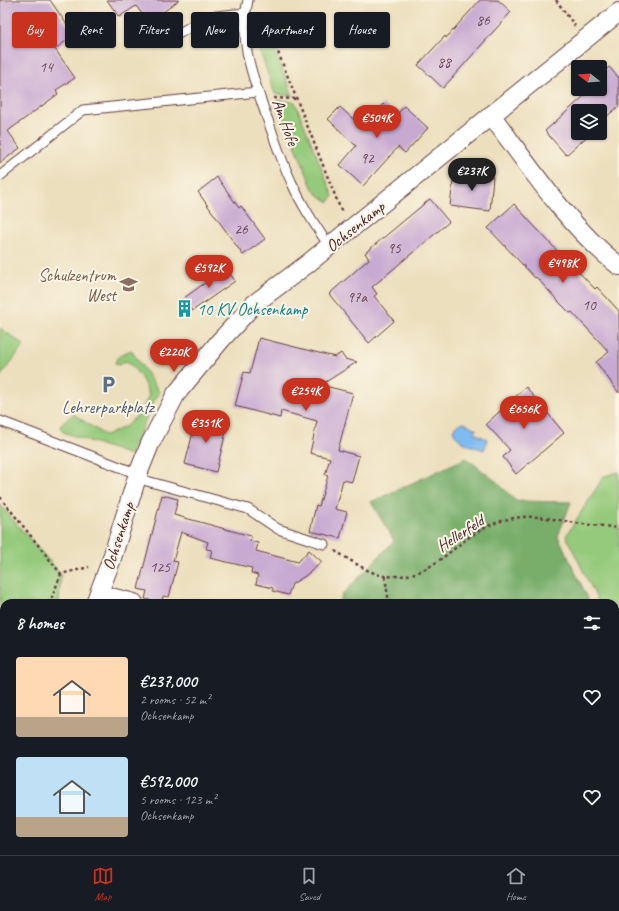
<!DOCTYPE html>
<html lang="en">
<head>
<meta charset="utf-8">
<style>
	:root { --surface:#171b24; --page:#20242c; --text:#f1f3f6; --muted:#9ea1a6; --line:#363941; --accent:#c8321e }
	body { margin:0; font-family:Caveat,sans-serif; background:var(--page); color:var(--text); height:100vh; display:flex; flex-direction:column; font-size:15px; white-space:nowrap }
	* { box-sizing:border-box; margin:0 }
	p { font-size:13px; color:var(--muted) }
	.icon { flex:none; width:22px; height:22px; fill:none; stroke:currentColor; stroke-width:2; stroke-linecap:round; stroke-linejoin:round }
	.map { position:relative; flex:1; overflow:hidden }
	.side { position:absolute; left:0px; top:599px; width:619px; height:256px; display:flex; flex-direction:column; background:var(--surface); border-radius:12px 12px 0 0; box-shadow:0 1px 3px #0004 }
	.side>* { flex:none }
	.guide { position:absolute; left:12px; top:12px; width:400px; height:36px; display:flex; gap:8px }
	.needle { width:26px; rotate:287deg }
	.buttons { position:absolute; left:571px; top:60px; display:grid; gap:8px }
	.buttons a { display:grid; place-items:center; width:36px; height:36px; border-radius:4px; background:var(--surface); box-shadow:0 1px 3px #0004; font-size:20px }
	.price { position:absolute; translate:-50% -34px; padding:0 9px; border-radius:14px; background:var(--accent); color:#fff; font-size:13px; line-height:26px; filter:drop-shadow(0 1px 2px #0008) }
	.price::after { content:''; position:absolute; left:50%; top:24px; width:12px; height:9px; margin-left:-6px; background:inherit; clip-path:polygon(0 0,100% 0,50% 100%) }
	.price.current { background:#222; color:#fff }
	ul { padding:0; list-style:none }
	li { display:flex; align-items:center; gap:12px; height:100px; padding:0 16px }
	li span { display:grid; place-items:center; flex:none; width:112px; height:80px; border-radius:4px; color:#555 }
	li>.icon { margin-inline-start:auto }
	span .icon { width:48px; height:48px; fill:#fffc; stroke-width:1 }
	li b { font-size:17px }
	h2 { display:flex; justify-content:space-between; align-items:center; height:48px; padding:0 16px; font-size:17px }
	.tag { padding:0 14px; border-radius:4px; background:var(--surface); box-shadow:0 1px 3px #0004; font-size:14px; line-height:36px }
	.tag.current { background:var(--accent); color:#fff }
	.dock { display:flex; justify-content:space-around; align-items:center; height:56px; border-top:1px solid var(--line); background:var(--surface); font-size:11px; color:var(--muted) }
	.dock a { display:grid; justify-items:center; gap:2px }
	.dock .current { color:var(--accent) }
	.map>svg:first-child { display:block }
</style>
</head>
<body>
<div class="map">
<svg width="619" height="855" viewBox="0 0 619 855">
	<rect width="100%" height="100%" fill="#fcf5e5"/>
	<filter id="ink" filterUnits="userSpaceOnUse"><feTurbulence type="fractalNoise" baseFrequency=".025" numOctaves="2"/><feDisplacementMap in="SourceGraphic" scale="8" xChannelSelector="R" yChannelSelector="G"/><feConvolveMatrix kernelMatrix="1 2 1 2 8 2 1 2 1" color-interpolation-filters="sRGB"/></filter>
	<filter id="wash" filterUnits="userSpaceOnUse"><feTurbulence type="fractalNoise" baseFrequency=".012" numOctaves="4" result="noise"/><feDisplacementMap in="SourceGraphic" scale="16" xChannelSelector="R" yChannelSelector="G"/><feGaussianBlur stdDeviation="0.9" result="paint"/><feColorMatrix in="noise" values="0 0 0 0 0 0 0 0 0 0 0 0 0 0 0 0 0 1.4 0 .05"/><feComposite in="paint" operator="in"/></filter>
	<g filter="url(#wash)">
		<rect width="100%" height="100%" fill="#ecdfbd"/>
		<g fill="#95ca7b" stroke="#707453">
			<path d="M267,32l26,64 -18,-2 -16,-45 -2,-14z"/>
			<path d="M277,100l18,2 38,94 -4,6c-7,-4 -13,-8 -17,-15z"/>
			<path d="M0,328l24,17 -24,32z"/>
			<path d="M131,350l29,43 -6,8 -24,54 -67,-23 -3,-6 13,-12 33,22 20,-10 14,-13 9,-18c-5,-13 -11,-25 -23,-34l-8,4 -3,-1c1,-8 9,-11 16,-14z"/>
			<path d="M619,472v165l-3,1 -1,-2v-33h-16l-33,-67 38,-60z"/>
			<path d="M0,505l61,69 -2,29h-55v248h141l2,4h-147z"/>
		</g>
		<g fill="#78ae6b" stroke="#61664b">
			<path d="M466,458l31,24 19,19 55,1 -13,34 32,67h-251l3,-8 52,-54 -23,-39z"/>
			<path d="M619,648v117l-4,1v-116z"/>
			<path d="M296,851h146l-8,4h-137z"/>
		</g>
		<path fill="#7dbcf1" stroke="#646e8e" d="M463,422l13,7 -2,4 13,6 -3,11c-12,-4 -27,-7 -31,-20l2,-3z"/>
		<g id="blocks">
			<g fill="#c7a9d2">
				<path d="M0,0h50l24,35 -19,14 20,29 -19,12 2,4 -50,37 12,17 -20,15z"/>
				<path d="M107,0h72l-30,23 -13,-17 -17,11z"/>
				<path d="M480,0h18l13,12 -68,76 -25,-23 27,-29 1,2z"/>
				<path d="M609,67l10,11v28l-19,16v-11h-22v22h13l-25,22 -21,-24 47,-42h8v-14z"/>
				<path d="M383,104l13,12 8,-10 24,22 -23,25 -7,-6 -35,39 -23,-21 16,-19 -28,-27 12,-12 22,20z"/>
				<path d="M454,173l39,4 -3,34 -40,-5z"/>
				<path d="M217,177l22,31 2,-2 24,33 -22,16 -45,-63z"/>
				<path d="M430,199l19,23 -77,65 5,7 -3,2 20,25 -25,22 -40,-49 40,-35 -4,-6z"/>
				<path d="M514,204l58,63 1,-1 22,23 2,-2 22,24v82l-23,-31 13,-10 -37,-40 -2,1 -11,-11 -23,-25 -1,1 -47,-50z"/>
				<path d="M226,268l9,13 -43,30 -8,-13z"/>
				<path d="M259,338l76,19 6,-4 4,6 12,3 -36,23 32,8 -15,57 21,6 -7,26 -9,-2 -8,29 12,3 -7,26 -30,-7 6,-26 3,1 9,-30 -3,-1 5,-17 -20,-5 7,-32 -36,-10 -1,7 -45,-12 9,-34 6,1z"/>
				<path d="M526,387l38,46 -48,41 -13,-17 7,-7 -24,-26z"/>
				<path d="M197,416l31,8 -12,48 -31,-8z"/>
				<path d="M162,495l16,4 -4,16 77,21 -1,5 8,2 -2,8 42,11 11,-12 13,12 -17,14 -13,8 -4,11 -15,-4v-3l-17,-4 2,-9 -7,-2 1,-5 -42,-10 2,-8 -6,-1 2,-7 -27,-10 -8,29 5,1 -9,35 -6,-1 -1,7 -17,-4 2,-8 -9,-2z"/>
			</g>
		</g>
	</g>
	<g filter="url(#ink)">
		<use href="#blocks" fill-opacity="0" stroke="#623c41" stroke-width="1"/>
		<g fill="none" stroke-linecap="round" stroke-linejoin="round">
			<defs>
				<g id="lane">
					<path d="M248,0c-10,41 5,77 18,115 8,22 15,45 25,66 10,23 24,44 38,65"/>
					<path d="M132,35l41,2 34,-20 38,-4"/>
					<path d="M0,176l83,-66 175,-18"/>
					<path d="M0,421l138,53"/>
					<path d="M136,478l112,31 30,20 46,15"/>
				</g>
				<g id="street">
					<path d="M491,115c39,52 76,110 128,151"/>
					<path d="M99,594l35,9"/>
					<path d="M95,603l16,-42 27,-87 12,-30 26,-50 44,-53 34,-37 52,-39 313,-253"/>
				</g>
			</defs>
			<use href="#lane" stroke="#623c41" stroke-width="11"/>
			<use href="#street" stroke="#623c41" stroke-width="20"/>
			<g stroke="#623c41" stroke-width="2.5" stroke-dasharray="3 3" stroke-linecap="butt">
				<path d="M556,0l19,26"/>
				<path d="M260,15l6,7 76,191"/>
				<path d="M274,98l23,1"/>
				<path d="M0,497l61,77 28,-7"/>
				<path d="M335,551c14,8 33,22 49,25 4,1 10,0 15,0 35,-2 54,-31 83,-47 40,-20 61,-11 101,-5 11,2 25,1 36,5"/>
				<path d="M385,577l4,26"/>
				<path d="M47,603l5,-6 9,-23"/>
				<path d="M0,661l4,-5"/>
				<path d="M615,681h4"/>
			</g>
			<use href="#lane" stroke="#fff" stroke-width="9"/>
			<use href="#street" stroke="#fff" stroke-width="18"/>
		</g>
	</g>
	<defs>
		<symbol id="school-bare" viewBox="-9 -9 18 18"><path d="M0-5L7-2L0 1L-7-2ZM-4 1L0 2.5L4 1V4Q0 6-4 4Z" fill="#8d6e63" stroke="#fcf5e5" stroke-width="2.5" paint-order="stroke"/></symbol>
		<symbol id="building-bare" viewBox="-9 -9 18 18"><path d="M-4-6H4V6H1V3H-1V6H-4ZM-2.5-4.3h1.7v1.8h-1.7ZM.8-4.3h1.7v1.8H.8ZM-2.5-1h1.7V.8h-1.7ZM.8-1h1.7V.8H.8Z" fill="#0f9aa8" stroke="#fcf5e5" stroke-width="2.5" paint-order="stroke"/></symbol>
		<symbol id="parking-bare" viewBox="-9 -9 18 18"><path d="M-3.5-5.5H1a3.5 3.5 0 0 1 0 7H-1V5.5H-3.5ZM-1-3.4V-.6H.8a1.4 1.4 0 0 0 0-2.8Z" fill="#5c6f8a" stroke="#fcf5e5" stroke-width="2.5" paint-order="stroke"/></symbol>
	</defs>
	<g fill-rule="evenodd">
		<use href="#school-bare" x="116" y="272" width="25" height="25"/>
		<use href="#building-bare" x="172" y="296" width="25" height="25"/>
		<use href="#parking-bare" x="96" y="372" width="25" height="25"/>
	</g>
	<g text-anchor="middle" stroke-width="4" stroke-linejoin="round" paint-order="stroke">
		<g font-size="15" fill="#694255">
			<text x="483" y="25">86</text>
			<text x="444" y="67">88</text>
			<text x="46" y="72">14</text>
			<text x="367" y="163">92</text>
			<text x="241" y="234">26</text>
			<text x="394" y="253">95</text>
			<text x="357" y="302">97a</text>
			<text x="589" y="310">10</text>
			<text x="160" y="572">125</text>
		</g>
		<g font-size="17" fill="#4a1f2b" stroke="#fcf5e5">
			<text transform="translate(286 122) rotate(70)" y="6">Am Hofe</text>
			<text transform="translate(355 226) rotate(-39)" y="6">Ochsenkamp</text>
			<text transform="translate(460 533) rotate(-33)" y="6">Hellerfeld</text>
			<text transform="translate(118 536) rotate(-72)" y="6">Ochsenkamp</text>
		</g>
		<g font-size="17" fill="#785e54" stroke="#fcf5e5" text-anchor="end">
			<text x="116" y="281">Schulzentrum<tspan x="116" dy="20">West</tspan></text>
		</g>
		<g font-size="17" fill="#0d838f" stroke="#fcf5e5" text-anchor="start">
			<text x="197" y="315">10 KV Ochsenkamp</text>
		</g>
		<g font-size="17" fill="#4e5e75" stroke="#fcf5e5">
			<text x="108" y="413">Lehrerparkplatz</text>
		</g>
	</g>
</svg>
<div class="buttons">
<a><svg class="needle" viewBox="-14 -14 28 28"><path d="M0-13l5 13h-10z" fill="#e53935"/><path d="M0 13l5-13h-10z" fill="#9ea1a6"/></svg></a>
<a><svg class="icon" aria-label="layers" viewBox="0 0 24 24"><path d="M12 4l9 5-9 5-9-5zM3 14l9 5 9-5"/></svg></a>
</div>
<b class="price" style="left:377px;top:139px">€504K</b>
<b class="price current" style="left:472px;top:192px">€237K</b>
<b class="price" style="left:563px;top:284px">€498K</b>
<b class="price" style="left:209px;top:289px">€592K</b>
<b class="price" style="left:174px;top:373px">€220K</b>
<b class="price" style="left:306px;top:412px">€254K</b>
<b class="price" style="left:524px;top:430px">€656K</b>
<b class="price" style="left:206px;top:444px">€351K</b>
<div class="guide">
<a class="tag current">Buy</a>
<a class="tag">Rent</a>
<a class="tag">Filters</a>
<a class="tag">New</a>
<a class="tag">Apartment</a>
<a class="tag">House</a>
</div>
<section class="side">
<h2>8 homes<svg class="icon" aria-label="filters" viewBox="0 0 24 24"><path d="M4 7h16M4 17h16"/><circle cx="9" cy="7" r="2"/><circle cx="15" cy="17" r="2"/></svg></h2>
<ul>
<li><span style="background:linear-gradient(#ffd9b3 75%,#b9a48a 0)"><svg class="icon" aria-label="home" viewBox="0 0 24 24"><path d="M3 11l9-7 9 7M6 9v11h12V9"/></svg></span><div><b>€237,000</b><p>2 rooms · 52 m²</p><p>Ochsenkamp</p></div><svg class="icon" aria-label="heart" viewBox="0 0 24 24"><path d="M12 20l-8-8c-3-5 5-10 8-4 3-6 11-1 8 4z"/></svg></li>
<li><span style="background:linear-gradient(#bfe0f5 75%,#b9a48a 0)"><svg class="icon" aria-label="home" viewBox="0 0 24 24"><path d="M3 11l9-7 9 7M6 9v11h12V9"/></svg></span><div><b>€592,000</b><p>5 rooms · 123 m²</p><p>Ochsenkamp</p></div><svg class="icon" aria-label="heart" viewBox="0 0 24 24"><path d="M12 20l-8-8c-3-5 5-10 8-4 3-6 11-1 8 4z"/></svg></li>
</ul>
</section>
</div>
<nav class="dock">
<a class="current"><svg class="icon" aria-label="map" viewBox="0 0 24 24"><path d="M3 6l6-2 6 2 6-2v14l-6 2-6-2-6 2zM9 4v14M15 6v14"/></svg>Map</a>
<a><svg class="icon" aria-label="saved" viewBox="0 0 24 24"><path d="M7 4h10v16l-5-4-5 4z"/></svg>Saved</a>
<a><svg class="icon" aria-label="home" viewBox="0 0 24 24"><path d="M3 11l9-7 9 7M6 9v11h12V9"/></svg>Home</a>
</nav>
</body>
</html>
